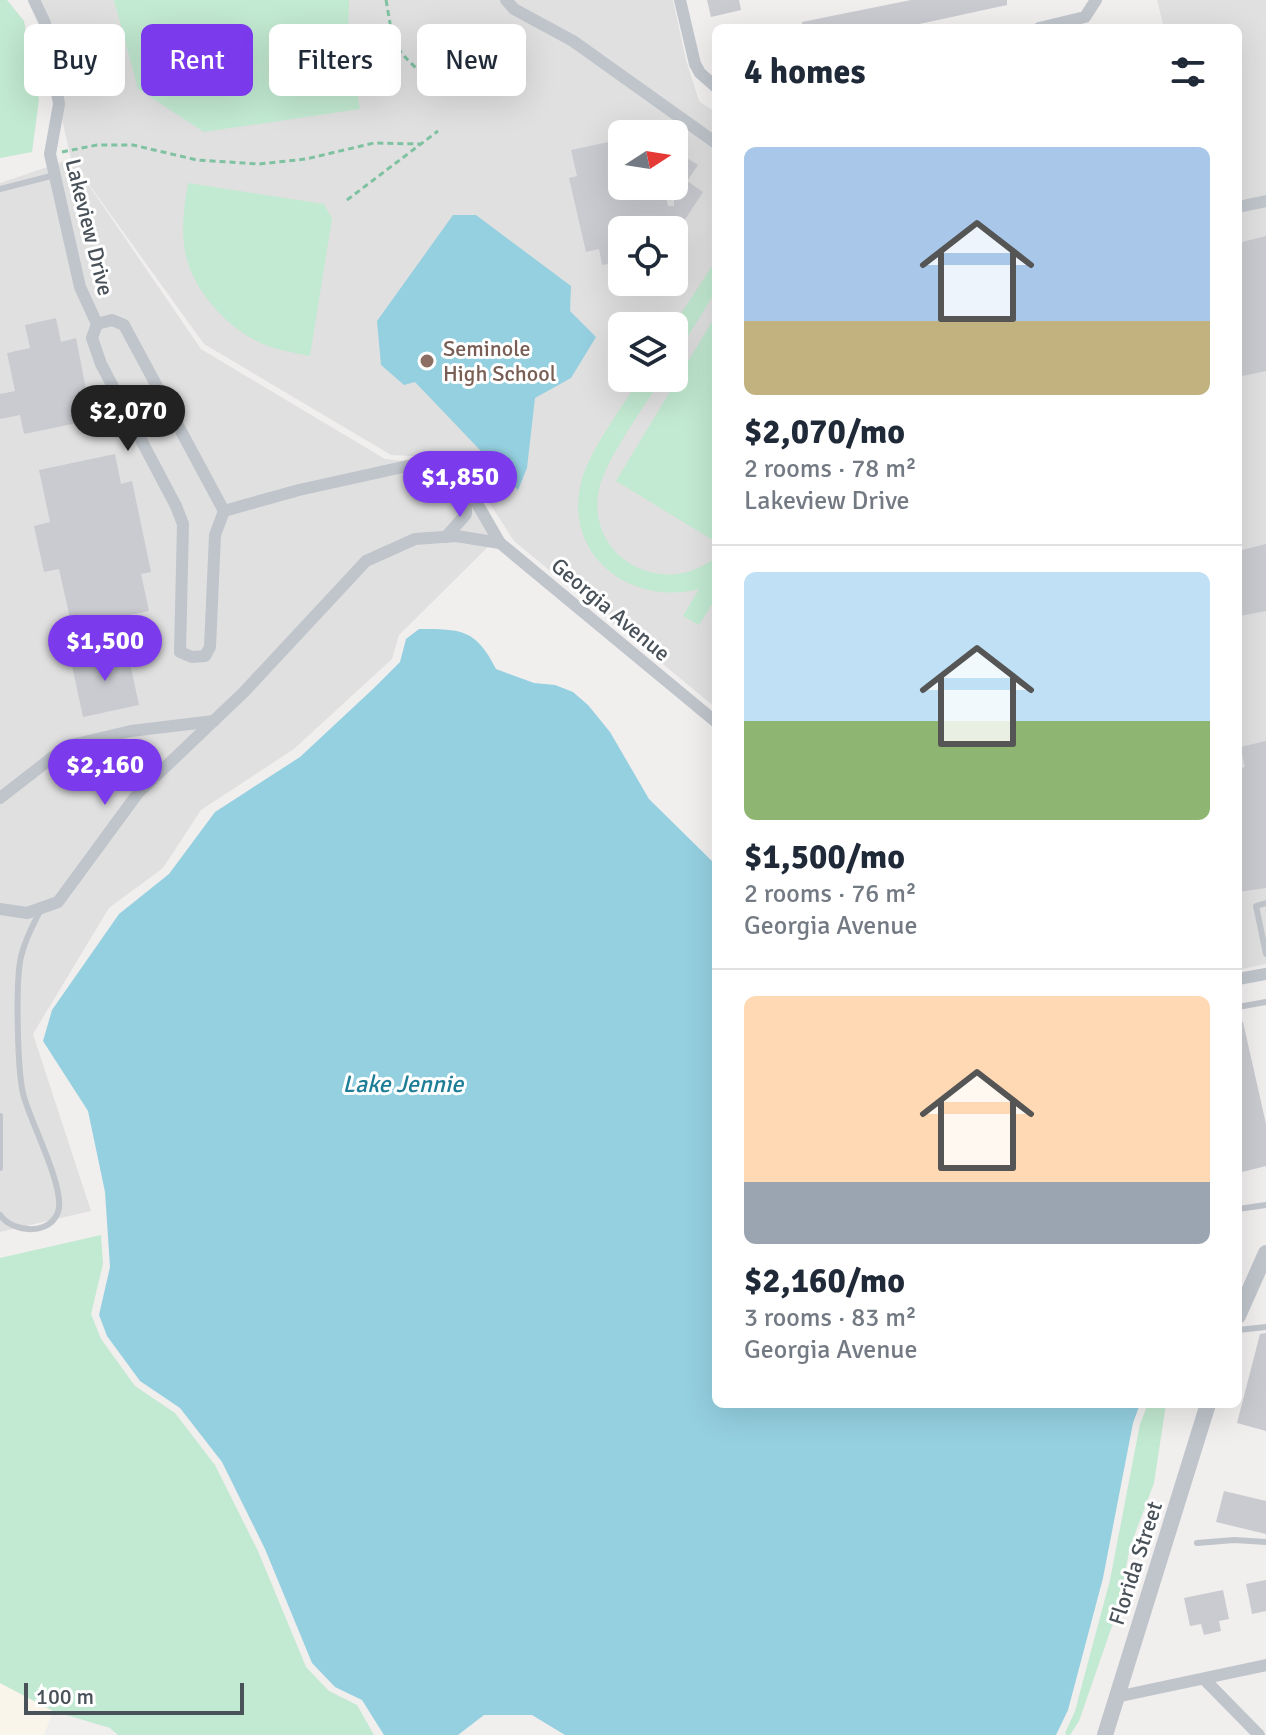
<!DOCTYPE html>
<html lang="en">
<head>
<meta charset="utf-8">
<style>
	:root { --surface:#fff; --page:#f6f6f7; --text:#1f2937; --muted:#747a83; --line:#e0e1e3; --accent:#7c3aed }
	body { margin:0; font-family:Signika,sans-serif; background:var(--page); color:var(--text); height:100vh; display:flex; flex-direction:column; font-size:30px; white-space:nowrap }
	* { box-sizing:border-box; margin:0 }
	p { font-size:26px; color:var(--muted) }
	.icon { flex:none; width:44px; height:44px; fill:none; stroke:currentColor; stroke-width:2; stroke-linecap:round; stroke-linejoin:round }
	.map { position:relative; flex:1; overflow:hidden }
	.sheet { position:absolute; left:712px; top:24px; width:530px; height:1384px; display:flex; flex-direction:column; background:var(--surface); border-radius:12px; box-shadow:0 8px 32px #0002 }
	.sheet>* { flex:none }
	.guide { position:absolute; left:24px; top:24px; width:568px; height:72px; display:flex; gap:16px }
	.needle { width:52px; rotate:78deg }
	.tools { position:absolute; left:608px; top:120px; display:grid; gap:16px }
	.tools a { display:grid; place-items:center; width:80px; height:80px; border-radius:12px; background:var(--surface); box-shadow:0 8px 32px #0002; font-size:40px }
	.scale { position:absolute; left:24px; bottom:20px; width:220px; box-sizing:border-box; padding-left:8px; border:4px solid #495159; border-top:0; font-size:22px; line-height:28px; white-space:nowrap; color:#495159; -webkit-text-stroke:6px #fff; paint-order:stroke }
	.price { position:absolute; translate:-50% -68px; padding:0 18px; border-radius:28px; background:var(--accent); color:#fff; font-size:26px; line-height:52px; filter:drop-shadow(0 2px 4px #0008) }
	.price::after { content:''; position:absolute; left:50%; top:48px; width:24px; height:18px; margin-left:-12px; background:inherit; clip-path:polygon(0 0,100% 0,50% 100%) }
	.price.active { background:#222; color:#fff }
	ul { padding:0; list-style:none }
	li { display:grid; align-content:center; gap:16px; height:424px; padding:0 32px }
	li+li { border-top:2px solid var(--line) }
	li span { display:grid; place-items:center; height:248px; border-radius:12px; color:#555 }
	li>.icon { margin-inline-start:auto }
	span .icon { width:144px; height:144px; fill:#fffc; stroke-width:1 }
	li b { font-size:34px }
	h2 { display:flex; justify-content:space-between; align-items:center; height:96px; padding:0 32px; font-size:34px }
	.tag { padding:0 28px; border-radius:12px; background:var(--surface); box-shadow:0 8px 32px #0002; font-size:28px; line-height:72px }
	.tag.active { background:var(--accent); color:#fff }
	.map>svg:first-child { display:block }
</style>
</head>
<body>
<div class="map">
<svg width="1266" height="1735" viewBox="0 0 1266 1735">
	<rect width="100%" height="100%" fill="#f1eeee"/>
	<path fill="#f9f5ea" d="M0,1683l53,28 -9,24h-44z"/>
	<g fill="#e1e0e0" fill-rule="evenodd">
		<path d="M35,0h638l13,60 13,41 17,12v595l-202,-167 -28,-43 -40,-40 -55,-3 -187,-111 -129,-179 126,184 184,110 60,6 41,41 15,28 -102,101 -7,24 -98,90 -93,61 -38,58 -54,40 -76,126 58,177 -91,21v-1049l71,-24zM622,134h52v52h-52zM622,230h52v52h-52zM622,326h52v52h-52z"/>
		<path d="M1157,0h109v964l-28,6v-942h-74z"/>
	</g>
	<g fill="#c2e9d1">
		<path d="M0,0h7l17,21 15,79 -7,52 -32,6z"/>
		<path d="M114,0h235l-1,41 12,68 -156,23 -66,-43z"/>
		<path d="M188,183l136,21 8,15 -22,137c-14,-3 -29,-5 -42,-10 -38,-14 -76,-55 -83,-95 -4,-22 -1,-46 3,-68z"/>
		<path d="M716,260v31l-42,68 -1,-33z"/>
		<path d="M716,315v227l-100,-61z"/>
		<path d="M640,378h22c-17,28 -57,82 -63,112 -14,68 65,110 117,67v41l-17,27 -16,-9 16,-27c-69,18 -138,-35 -117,-110 10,-33 40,-71 58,-101z"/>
		<path d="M101,1235l2,29 -12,50 10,25 34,47 40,27 40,52 43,86 48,116 23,24 28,14 17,30h-256l-8,-7 -57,-17 -53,-28v-425z"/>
		<path d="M1148,1404h18l-12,79 -24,64 -12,62 -39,112 -9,14h-3l-2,-2 10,-22 35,-131 30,-156z"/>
	</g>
	<g fill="#95d0e0">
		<path d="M453,215h23l95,71 -1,25 26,26 -25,41 -36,20 -8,70 -9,22 -103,-108 -11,3 -23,-20 -4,-44z"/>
		<path d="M419,629c42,0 57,0 77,40l38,14 21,2 18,7 15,13 22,27 39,67 67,66v539h424l-7,19 -30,155 -35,132 -12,25h-491l-33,-20h-48l-26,20h-74l-22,-35 -27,-13 -23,-24 -47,-114 -43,-87 -42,-54 -40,-27 -33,-45 -8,-21 11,-48 -5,-75 -17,-81 -45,-70 9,-31 67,-96 50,-40 46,-62 85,-55 74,-69 26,-26 6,-23z"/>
	</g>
	<g fill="#c9cbd0">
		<path d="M707,0h32l2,10 -30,7z"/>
		<path d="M911,0h96v5l-106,23h-99v-6z"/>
		<path d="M622,139v47h42l4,20h6v-56l24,15 -11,16 16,11 -19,29 -18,4 1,5h-45v39l-12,3 -2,-8 -6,1 -3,-16 -13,3 -17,-74 8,-2 -6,-26z"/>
		<path d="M1266,236v135l-28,6v-134z"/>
		<path d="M56,318l5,24 15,-4 16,82 -68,14 -4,-19 -20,4v-25l15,-3 -8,-38 23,-5 -5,-23z"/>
		<path d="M115,454l6,30 11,-3 19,91 -10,2 8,37 -77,16 -13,-58 -15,3 -10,-46 16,-4 -11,-52z"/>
		<path d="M1266,544v67l-26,5 -2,-65z"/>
		<path d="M127,649l12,56 -56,12 -12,-56z"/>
		<path d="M1266,741v147l-28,4v-123l7,-2 -5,-20z"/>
		<path d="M1238,1022h5l23,102v42l-28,7z"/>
		<path d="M1266,1333v98l-29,-8 23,-89z"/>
		<path d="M1224,1491l42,10v33l-50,-12z"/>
		<path d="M1266,1580v31l-14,3 -6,-30z"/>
		<path d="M1223,1590l6,29 -10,2 2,10 -17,4 -3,-11 -11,2 -6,-28z"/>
	</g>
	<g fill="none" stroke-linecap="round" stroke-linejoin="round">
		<g stroke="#7fc2a1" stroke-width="3" stroke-dasharray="6 4" stroke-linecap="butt">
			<path d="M386,0c8,44 4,45 39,76"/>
			<path d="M62,152l35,-7h36l64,15 62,4 47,-5 68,-16 46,1"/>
			<path d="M347,200l91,-69"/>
		</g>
		<g stroke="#bfc5cb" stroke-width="6">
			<path d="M0,189l55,-14"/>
			<path d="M1266,903l-10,3 10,48"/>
			<path d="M1238,1007l28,-5"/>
			<path d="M0,1116v52"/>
			<path d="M1238,1209l28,-4"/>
			<path d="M0,1215c13,19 54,21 59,-7 3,-26 -27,-83 -35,-111 -7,-23 -8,-110 -4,-135 3,-18 12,-35 20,-51"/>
			<path d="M1238,1330l28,-3"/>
			<path d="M1197,1543l37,-3 32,2"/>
		</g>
		<g stroke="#bfc5cb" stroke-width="12">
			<path d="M34,0l11,23 14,81 -9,50 30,133 17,37"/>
			<path d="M506,0l8,9 59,32 143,102"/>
			<path d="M680,0l15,64 5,9 16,14"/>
			<path d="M1039,28l46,-11 11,-17"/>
			<path d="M1238,207l28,-6"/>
			<path d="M112,320l12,5 100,186 -9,24 -5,112 -5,9 -13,1 -12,-5 3,-128 -7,-18 -75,-142 -9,-26 5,-14z"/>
			<path d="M224,511l75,-21 113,-25h26l38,37 24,41"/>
			<path d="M446,537l20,-23v-21"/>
			<path d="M0,798l67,-52 64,-15 83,-10"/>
			<path d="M0,909l27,4 31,-11 80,-109 106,-101 122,-131 49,-22 41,-3 44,7 216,179"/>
			<path d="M1238,979l28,-5"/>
			<path d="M1204,1679l55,56"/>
			<path d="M1116,1697l150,-32"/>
		</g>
		<g stroke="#bfc5cb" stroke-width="16">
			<path d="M1238,1316l28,-63"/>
			<path d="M1105,1735l103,-331"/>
		</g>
	</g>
	<circle fill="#8d6e63" stroke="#fff" stroke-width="3" cx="427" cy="361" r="8"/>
	<g text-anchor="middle" stroke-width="6" stroke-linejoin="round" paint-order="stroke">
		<g font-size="22" fill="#495159" stroke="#fff">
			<text transform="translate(90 227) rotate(76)" y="8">Lakeview Drive</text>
			<text transform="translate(611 609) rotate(40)" y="8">Georgia Avenue</text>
			<text transform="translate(1135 1563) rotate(-72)" y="8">Florida Street</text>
		</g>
		<g font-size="22" fill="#785e54" stroke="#fff" text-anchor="start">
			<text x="443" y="356">Seminole<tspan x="443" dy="25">High School</tspan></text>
		</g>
		<g font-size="24" font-style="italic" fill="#1e7d96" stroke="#fff">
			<text x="403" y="1092">Lake Jennie</text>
		</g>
	</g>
</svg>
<div class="tools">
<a><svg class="needle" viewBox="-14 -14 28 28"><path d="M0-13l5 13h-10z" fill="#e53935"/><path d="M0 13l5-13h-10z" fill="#747a83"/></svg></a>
<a><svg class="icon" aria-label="locate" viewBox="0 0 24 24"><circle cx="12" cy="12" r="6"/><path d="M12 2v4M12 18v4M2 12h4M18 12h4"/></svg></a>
<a><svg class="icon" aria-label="layers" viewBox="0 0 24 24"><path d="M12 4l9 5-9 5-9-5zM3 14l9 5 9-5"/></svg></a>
</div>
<div class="scale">100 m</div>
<b class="price active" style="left:128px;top:453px">$2,070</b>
<b class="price" style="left:460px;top:519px">$1,850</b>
<b class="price" style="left:105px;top:683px">$1,500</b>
<b class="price" style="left:105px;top:807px">$2,160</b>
<div class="guide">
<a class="tag">Buy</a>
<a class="tag active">Rent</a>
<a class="tag">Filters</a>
<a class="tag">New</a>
</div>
<section class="sheet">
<h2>4 homes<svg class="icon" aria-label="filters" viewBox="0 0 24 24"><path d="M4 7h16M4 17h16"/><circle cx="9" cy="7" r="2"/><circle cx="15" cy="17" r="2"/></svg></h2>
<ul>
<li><span style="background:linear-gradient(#a9c7e8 70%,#c2b280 0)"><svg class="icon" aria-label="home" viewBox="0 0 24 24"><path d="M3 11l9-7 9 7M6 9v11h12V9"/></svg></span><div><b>$2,070/mo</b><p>2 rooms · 78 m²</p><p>Lakeview Drive</p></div></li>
<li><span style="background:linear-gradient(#bfe0f5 60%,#8fb573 0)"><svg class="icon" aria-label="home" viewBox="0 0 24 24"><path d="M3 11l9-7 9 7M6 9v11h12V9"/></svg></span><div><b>$1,500/mo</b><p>2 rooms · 76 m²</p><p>Georgia Avenue</p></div></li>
<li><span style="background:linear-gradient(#ffd9b3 75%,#9aa5b1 0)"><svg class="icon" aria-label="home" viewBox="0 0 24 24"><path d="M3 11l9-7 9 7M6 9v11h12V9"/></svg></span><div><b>$2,160/mo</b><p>3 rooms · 83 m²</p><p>Georgia Avenue</p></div></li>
</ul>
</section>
</div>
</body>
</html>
